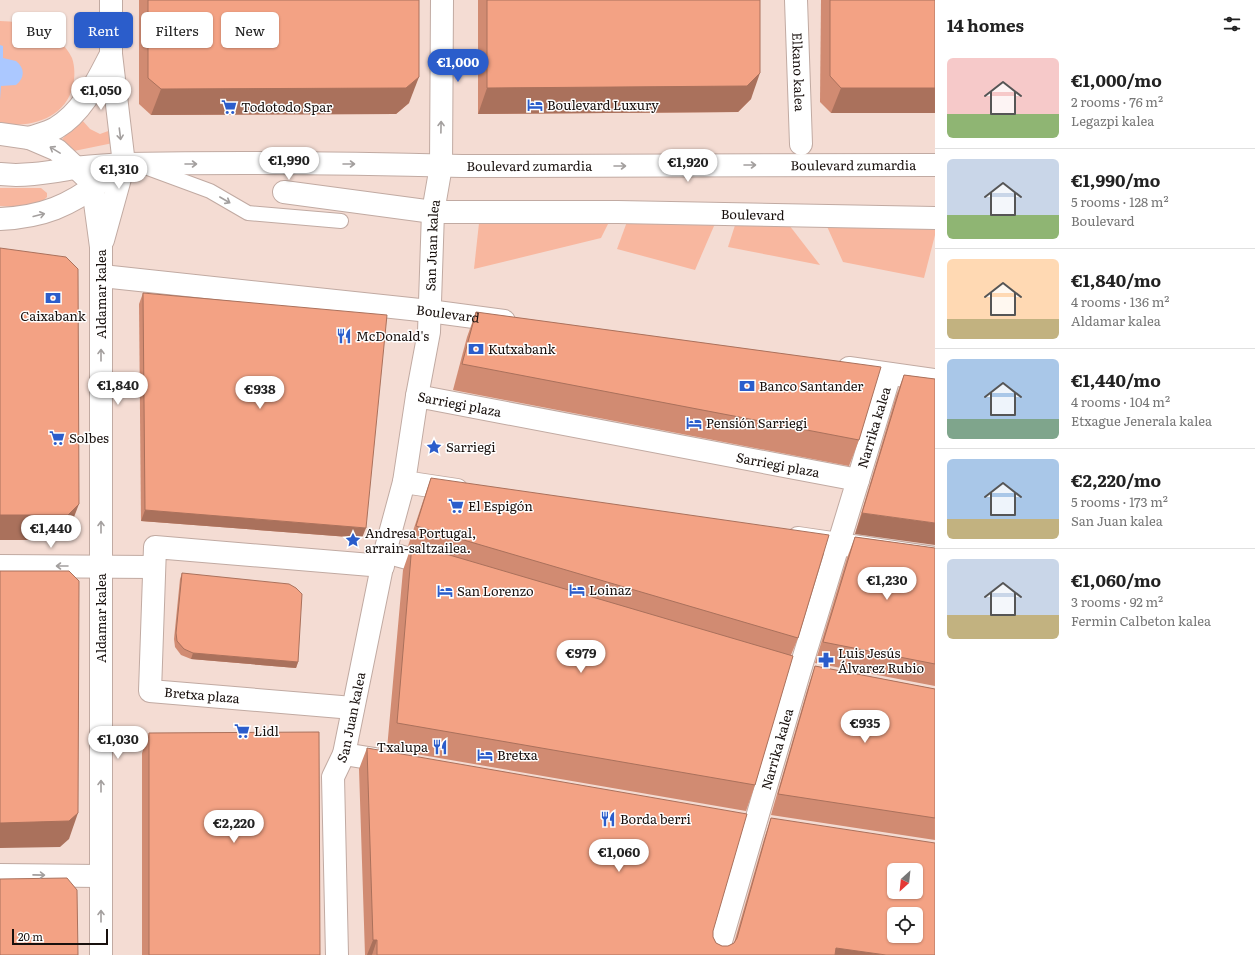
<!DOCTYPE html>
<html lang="en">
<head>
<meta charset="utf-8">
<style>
	:root { --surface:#fff; --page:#f2f2f2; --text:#222; --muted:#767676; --line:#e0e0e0; --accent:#2b5dcb }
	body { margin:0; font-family:Literata,serif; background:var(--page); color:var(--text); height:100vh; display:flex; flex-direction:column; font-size:15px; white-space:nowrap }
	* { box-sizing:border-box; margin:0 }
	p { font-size:13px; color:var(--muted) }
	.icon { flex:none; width:22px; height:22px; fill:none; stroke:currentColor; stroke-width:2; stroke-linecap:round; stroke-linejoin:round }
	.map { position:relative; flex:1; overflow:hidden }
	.drawer { display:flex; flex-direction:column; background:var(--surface); width:320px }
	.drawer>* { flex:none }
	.hud { position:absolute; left:12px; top:12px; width:380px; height:36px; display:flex; gap:8px }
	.needle { width:26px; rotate:207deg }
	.tools { position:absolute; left:887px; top:863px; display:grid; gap:8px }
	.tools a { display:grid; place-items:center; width:36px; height:36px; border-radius:6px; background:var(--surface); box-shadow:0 1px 3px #0004; font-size:20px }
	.scale { position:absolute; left:12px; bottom:10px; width:96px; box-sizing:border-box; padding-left:4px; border:2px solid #18100d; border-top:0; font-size:11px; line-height:14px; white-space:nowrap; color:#18100d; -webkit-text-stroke:3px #fff; paint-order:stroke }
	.price { position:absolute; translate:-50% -34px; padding:0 9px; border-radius:14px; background:#fff; color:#222; font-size:13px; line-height:26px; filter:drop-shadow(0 1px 2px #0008) }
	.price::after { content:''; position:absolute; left:50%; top:24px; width:12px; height:9px; margin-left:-6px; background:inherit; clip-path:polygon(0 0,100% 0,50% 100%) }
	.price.current { background:var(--accent); color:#fff }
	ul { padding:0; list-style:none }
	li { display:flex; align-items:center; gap:12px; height:100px; padding:0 12px }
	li+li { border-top:1px solid var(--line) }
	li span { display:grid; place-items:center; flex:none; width:112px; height:80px; border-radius:6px; color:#555 }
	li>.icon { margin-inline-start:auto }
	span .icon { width:48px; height:48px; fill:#fffc; stroke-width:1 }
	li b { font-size:17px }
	h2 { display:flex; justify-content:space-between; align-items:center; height:48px; padding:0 12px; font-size:17px }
	.tag { padding:0 14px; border-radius:6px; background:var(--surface); box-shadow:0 1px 3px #0004; font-size:14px; line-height:36px }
	.tag.current { background:var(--accent); color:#fff }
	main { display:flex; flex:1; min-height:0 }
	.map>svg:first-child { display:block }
</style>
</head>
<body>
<main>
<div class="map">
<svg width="935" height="955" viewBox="0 0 935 955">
	<rect width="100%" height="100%" fill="#f4dcd3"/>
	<g fill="#f8b79f">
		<path d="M0,21c25,0 61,12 72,37 3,8 3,20 1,28 -8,33 -43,42 -73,38z"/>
		<path d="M82,120l8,9 10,5 11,-4 2,13 -39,8 -12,-12z"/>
		<path d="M0,188h41l6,5v4c-10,12 -33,10 -47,9z"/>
		<path d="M628,219h89l-22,51 -78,-21z"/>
		<path d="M737,219l49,2 34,44 -92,-18z"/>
		<path d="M610,220l-9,18 -127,31 5,-46z"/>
		<path d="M825,222l110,3v10l-11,43 -81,-16z"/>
	</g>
	<path fill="#abc8ff" d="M0,45l3,1v12l13,3c9,7 9,17 0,24l-15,1 -1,14z"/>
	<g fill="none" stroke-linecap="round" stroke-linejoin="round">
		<defs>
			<path id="lane" d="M145,167l65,24 38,22 93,8"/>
			<g id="street">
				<path id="s1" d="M796,0l5,144"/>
				<path d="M0,134l29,4 28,12 30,28 6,10 8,59v708"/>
				<path d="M29,138c8,-3 19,-5 27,-10 27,-16 41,-47 55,-74"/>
				<path id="s2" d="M284,192l149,20h185l317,6"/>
				<path d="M0,219c43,-2 69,-13 103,-39"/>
				<path d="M103,240l21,-76 -13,-110v-54"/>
				<path id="s3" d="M102,276l327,35 75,10"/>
				<path d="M849,368l86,12"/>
				<path id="s4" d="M417,396l12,-64 4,-120 8,-46"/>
				<path id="s5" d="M858,480l32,-106"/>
				<path id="s6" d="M457,490l-53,-8 13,-86 441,84 -59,193 -82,282"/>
				<path d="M798,538l137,20"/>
				<path d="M385,552l51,14"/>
				<path d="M0,566l153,1"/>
				<path d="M353,708l-203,-17 5,-144 228,19"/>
				<path d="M344,754l49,8"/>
				<path d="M0,875l100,1"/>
				<path id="s7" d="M337,955l-4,-178 11,-23 41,-202 19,-70"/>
			</g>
			<g id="secondary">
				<path d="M441,166l1,-166"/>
				<path id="s8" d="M0,174c25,3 50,-2 75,-6 17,-2 34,-3 51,-4 112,-2 224,-1 336,2l473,-1"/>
			</g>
		</defs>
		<use href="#lane" stroke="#c1aaa2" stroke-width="16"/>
		<use href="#street" stroke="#c1aaa2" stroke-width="24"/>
		<use href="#secondary" stroke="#c1aaa2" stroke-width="24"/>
		<use href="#lane" stroke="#fff" stroke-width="14"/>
		<use href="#street" stroke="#fff" stroke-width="22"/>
		<use href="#secondary" stroke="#fff" stroke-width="22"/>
	</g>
	<g fill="#d18b72">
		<path d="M139,0h280l-10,103 -13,11 -245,1 -12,-11z"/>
		<path d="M478,0h282l-9,99 -13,13 -260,2z"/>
		<path d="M821,0h114v113h-104l-11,-11z"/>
		<path d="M143,293l219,245 -221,-17 -2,-217z"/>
		<path d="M476,312l383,128 -10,26 -396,-76 14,-53z"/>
		<path d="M904,375l31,4 -80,155 41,-138z"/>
		<path d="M431,478l367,160 -7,17 -36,130 -9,26 -359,-62 16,-179 8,-23 -3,-1 16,-48z"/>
		<path d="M855,537l80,11v138l-120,-23 32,-105z"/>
		<path d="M182,573l116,89 -2,6 -105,-9 -10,-4 -6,-8 -1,-8 6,-60z"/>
		<path d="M815,666l120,23v151l-164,-25 37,-128z"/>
		<path d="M149,733l171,222h-178v-202z"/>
		<path d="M367,748l346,183v6l3,6 6,3h6l6,-3 30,-104 7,-21 164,137h-570l-6,-186z"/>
	</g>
	<g fill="#aa715c">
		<path d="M760,73l-9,26 -13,13 -260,2 9,-26z"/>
		<path d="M419,77l-10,26 -13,11 -245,1 10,-26z"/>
		<path d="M841,88h94v25h-104z"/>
		<path d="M79,504l-10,26 -11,10h-58v-25z"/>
		<path d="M145,510l221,18 -4,10 -221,-17z"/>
		<path d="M862,513l73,10v22l-80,-11z"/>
		<path d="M193,653l105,9 -2,6 -105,-9z"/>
		<path d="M78,813l-9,26 -9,8 -60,1v-25z"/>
		<path d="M373,940h4l-5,15h-5z"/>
		<path d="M836,948l50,7h-53z"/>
	</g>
	<g fill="#f3a284" stroke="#aa715c" fill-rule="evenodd">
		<path d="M148,0h271v77l-13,11 -245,1 -13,-11z"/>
		<path d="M487,0h273v73l-13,13 -260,2z"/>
		<path d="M830,0h105v88h-94l-11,-12z"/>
		<path d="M0,248l66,9 12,12 1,235 -11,11h-68z"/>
		<path d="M143,293l244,22 -21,213 -221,-18z"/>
		<path d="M476,312l405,55 -22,73 -397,-76z"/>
		<path d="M904,375l31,4v144l-73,-10z"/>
		<path d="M431,478l398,57 -31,103 -382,-112z"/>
		<path d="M855,537l80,11v116l-112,-22z"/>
		<path d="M412,544l381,112 -38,129 -358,-62z"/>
		<path d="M0,571h69l10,10 -1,232 -9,8 -69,2z"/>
		<path d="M182,573l107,11 7,4 6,6 -4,68 -105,-9 -9,-4 -7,-8 -1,-8z"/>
		<path d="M815,666l120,23v129l-157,-24z"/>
		<path d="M319,732l1,223h-171v-222z"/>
		<path d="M367,748l380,66 -34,117v6l3,6 6,3h6l6,-3 3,-5 34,-120 164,25v112h-49l-50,-7 -1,7h-458v-15h-4zM894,870h22v22h-22zM894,914h22v22h-22z"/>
		<path d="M67,878l10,12 1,65h-78v-76z"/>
	</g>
	<defs><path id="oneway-shaft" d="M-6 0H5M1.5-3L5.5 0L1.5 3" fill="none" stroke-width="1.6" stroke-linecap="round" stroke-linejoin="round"/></defs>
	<g stroke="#a39f9e">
		<use href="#oneway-shaft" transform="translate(441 127) rotate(-89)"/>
		<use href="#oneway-shaft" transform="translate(120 134) rotate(83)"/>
		<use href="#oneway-shaft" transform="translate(55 150) rotate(-149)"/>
		<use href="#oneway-shaft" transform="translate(191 164)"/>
		<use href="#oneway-shaft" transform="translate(349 164)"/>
		<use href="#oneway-shaft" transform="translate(750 165)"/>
		<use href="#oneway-shaft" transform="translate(620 166)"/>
		<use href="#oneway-shaft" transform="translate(225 200) rotate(30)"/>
		<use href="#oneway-shaft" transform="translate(39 215) rotate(-14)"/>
		<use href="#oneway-shaft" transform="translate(101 355) rotate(-90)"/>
		<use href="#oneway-shaft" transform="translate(101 527) rotate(-90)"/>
		<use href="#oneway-shaft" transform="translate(62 566) rotate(-180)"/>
		<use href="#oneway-shaft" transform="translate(101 786) rotate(-90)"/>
		<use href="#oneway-shaft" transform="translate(39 875) rotate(1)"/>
		<use href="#oneway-shaft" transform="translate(101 916) rotate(-90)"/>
	</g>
	<defs>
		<symbol id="hotel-bare" viewBox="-9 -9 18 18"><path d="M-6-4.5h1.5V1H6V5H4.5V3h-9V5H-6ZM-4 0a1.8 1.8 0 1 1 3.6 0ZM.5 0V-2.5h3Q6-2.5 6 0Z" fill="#2b5dcb" stroke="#fff" stroke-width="2.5" paint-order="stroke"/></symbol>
		<symbol id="supermarket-bare" viewBox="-9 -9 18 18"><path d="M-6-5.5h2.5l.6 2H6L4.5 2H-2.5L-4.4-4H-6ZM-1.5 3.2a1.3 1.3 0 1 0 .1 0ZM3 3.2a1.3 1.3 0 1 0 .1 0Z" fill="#2b5dcb" stroke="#fff" stroke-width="2.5" paint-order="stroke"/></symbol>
		<symbol id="bank-bare" viewBox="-9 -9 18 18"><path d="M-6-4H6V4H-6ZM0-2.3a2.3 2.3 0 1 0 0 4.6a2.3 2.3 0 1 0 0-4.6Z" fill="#2b5dcb" stroke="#fff" stroke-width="2.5" paint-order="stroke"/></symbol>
		<symbol id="restaurant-bare" viewBox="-9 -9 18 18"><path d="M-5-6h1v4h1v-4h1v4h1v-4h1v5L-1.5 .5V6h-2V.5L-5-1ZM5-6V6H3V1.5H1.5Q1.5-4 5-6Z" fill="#2b5dcb" stroke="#fff" stroke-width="2.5" paint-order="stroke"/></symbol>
		<symbol id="sight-bare" viewBox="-9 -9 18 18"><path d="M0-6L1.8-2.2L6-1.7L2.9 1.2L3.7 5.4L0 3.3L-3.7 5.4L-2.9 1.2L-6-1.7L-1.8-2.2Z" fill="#2b5dcb" stroke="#fff" stroke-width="2.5" paint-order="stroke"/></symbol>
		<symbol id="pharmacy-bare" viewBox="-9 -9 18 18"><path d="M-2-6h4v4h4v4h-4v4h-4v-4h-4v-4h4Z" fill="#2b5dcb" stroke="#fff" stroke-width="2.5" paint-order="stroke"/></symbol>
	</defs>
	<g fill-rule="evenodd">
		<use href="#hotel-bare" x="524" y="94" width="22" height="22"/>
		<use href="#supermarket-bare" x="218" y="96" width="22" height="22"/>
		<use href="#bank-bare" x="42" y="287" width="22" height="22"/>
		<use href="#restaurant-bare" x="333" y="325" width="22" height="22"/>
		<use href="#bank-bare" x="465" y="338" width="22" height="22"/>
		<use href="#bank-bare" x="736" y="375" width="22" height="22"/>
		<use href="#hotel-bare" x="683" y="412" width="22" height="22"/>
		<use href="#supermarket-bare" x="46" y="427" width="22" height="22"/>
		<use href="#sight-bare" x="423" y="436" width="22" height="22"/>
		<use href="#supermarket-bare" x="445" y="495" width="22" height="22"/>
		<use href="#sight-bare" x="342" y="529" width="22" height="22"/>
		<use href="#hotel-bare" x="566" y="579" width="22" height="22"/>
		<use href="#hotel-bare" x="434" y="580" width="22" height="22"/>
		<use href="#pharmacy-bare" x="815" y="649" width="22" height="22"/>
		<use href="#supermarket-bare" x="231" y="720" width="22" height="22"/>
		<use href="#restaurant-bare" x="429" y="736" width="22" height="22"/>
		<use href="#hotel-bare" x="474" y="744" width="22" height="22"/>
		<use href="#restaurant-bare" x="597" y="808" width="22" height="22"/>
	</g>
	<g text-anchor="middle" stroke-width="3" stroke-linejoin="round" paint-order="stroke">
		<g font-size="13" fill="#18100d" stroke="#fff">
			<text dy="5" stroke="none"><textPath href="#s1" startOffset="72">Elkano kalea</textPath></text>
			<text dy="5" stroke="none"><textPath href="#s8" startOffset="854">Boulevard zumardia</textPath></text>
			<text dy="5" stroke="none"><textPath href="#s8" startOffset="530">Boulevard zumardia</textPath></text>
			<text dy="5" stroke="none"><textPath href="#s2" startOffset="470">Boulevard</textPath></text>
			<text dy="5" stroke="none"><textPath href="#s4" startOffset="152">San Juan kalea</textPath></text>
			<text transform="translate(101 294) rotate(-90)" y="5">Aldamar kalea</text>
			<text dy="5" stroke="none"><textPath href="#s3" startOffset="348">Boulevard</textPath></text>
			<text dy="5" stroke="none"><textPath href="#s6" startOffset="184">Sarriegi plaza</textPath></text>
			<text dy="5" stroke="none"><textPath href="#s5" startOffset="55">Narrika kalea</textPath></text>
			<text dy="5" stroke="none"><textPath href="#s6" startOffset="508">Sarriegi plaza</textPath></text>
			<text transform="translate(101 618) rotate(-90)" y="5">Aldamar kalea</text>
			<text transform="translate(202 695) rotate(5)" y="5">Bretxa plaza</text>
			<text dy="5" stroke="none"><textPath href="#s7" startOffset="241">San Juan kalea</textPath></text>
			<text transform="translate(777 749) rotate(-74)" y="5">Narrika kalea</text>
		</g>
		<g font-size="13" fill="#18100d" stroke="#fff" text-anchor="start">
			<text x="547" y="110">Boulevard Luxury</text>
			<text x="241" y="112">Todotodo Spar</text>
			<text x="53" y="321" text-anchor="middle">Caixabank</text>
			<text x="356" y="341">McDonald's</text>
			<text x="488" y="354">Kutxabank</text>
			<text x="759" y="391">Banco Santander</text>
			<text x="706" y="428">Pensión Sarriegi</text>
			<text x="69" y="443">Solbes</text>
			<text x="446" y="452">Sarriegi</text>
			<text x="468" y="511">El Espigón</text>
			<text x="365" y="538">Andresa Portugal,<tspan x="365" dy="15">arrain-saltzailea.</tspan></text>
			<text x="589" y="595">Loinaz</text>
			<text x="457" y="596">San Lorenzo</text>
			<text x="838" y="658">Luis Jesús<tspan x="838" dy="15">Álvarez Rubio</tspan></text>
			<text x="254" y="736">Lidl</text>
			<text x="428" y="752" text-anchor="end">Txalupa</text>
			<text x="497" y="760">Bretxa</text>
			<text x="620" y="824">Borda berri</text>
		</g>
	</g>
</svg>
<div class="tools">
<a><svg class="needle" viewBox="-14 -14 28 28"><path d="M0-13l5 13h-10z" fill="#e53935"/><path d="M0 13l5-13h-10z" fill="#767676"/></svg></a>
<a><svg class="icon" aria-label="locate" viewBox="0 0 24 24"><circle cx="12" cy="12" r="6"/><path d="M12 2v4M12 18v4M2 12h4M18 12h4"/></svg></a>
</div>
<div class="scale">20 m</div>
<b class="price current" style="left:458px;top:83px">€1,000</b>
<b class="price" style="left:101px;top:111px">€1,050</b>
<b class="price" style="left:289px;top:181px">€1,990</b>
<b class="price" style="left:688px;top:183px">€1,920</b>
<b class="price" style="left:119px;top:190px">€1,310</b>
<b class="price" style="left:118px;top:406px">€1,840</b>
<b class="price" style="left:260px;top:410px">€938</b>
<b class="price" style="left:51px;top:549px">€1,440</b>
<b class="price" style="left:887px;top:601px">€1,230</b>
<b class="price" style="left:581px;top:674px">€979</b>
<b class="price" style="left:865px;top:744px">€935</b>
<b class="price" style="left:118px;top:760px">€1,030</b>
<b class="price" style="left:234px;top:844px">€2,220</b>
<b class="price" style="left:619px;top:873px">€1,060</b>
<div class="hud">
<a class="tag">Buy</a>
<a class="tag current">Rent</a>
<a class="tag">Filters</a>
<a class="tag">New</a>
</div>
</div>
<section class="drawer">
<h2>14 homes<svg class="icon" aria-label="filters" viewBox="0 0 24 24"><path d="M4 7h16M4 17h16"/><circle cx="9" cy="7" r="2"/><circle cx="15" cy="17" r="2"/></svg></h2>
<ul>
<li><span style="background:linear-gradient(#f6c9c9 70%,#8fb573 0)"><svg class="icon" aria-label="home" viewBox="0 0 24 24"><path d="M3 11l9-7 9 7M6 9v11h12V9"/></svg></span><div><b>€1,000/mo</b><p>2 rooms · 76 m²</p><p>Legazpi kalea</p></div></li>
<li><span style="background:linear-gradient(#c9d6e8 70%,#8fb573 0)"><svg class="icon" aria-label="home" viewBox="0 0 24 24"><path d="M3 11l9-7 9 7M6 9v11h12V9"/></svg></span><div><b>€1,990/mo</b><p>5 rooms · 128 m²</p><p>Boulevard</p></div></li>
<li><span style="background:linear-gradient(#ffd9b3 75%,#c2b280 0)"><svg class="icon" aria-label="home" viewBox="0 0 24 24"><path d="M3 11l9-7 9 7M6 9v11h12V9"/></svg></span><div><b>€1,840/mo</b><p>4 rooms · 136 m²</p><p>Aldamar kalea</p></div></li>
<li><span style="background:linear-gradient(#a9c7e8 75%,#7fa58c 0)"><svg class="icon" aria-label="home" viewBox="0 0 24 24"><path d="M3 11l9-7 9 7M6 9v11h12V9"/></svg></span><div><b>€1,440/mo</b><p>4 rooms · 104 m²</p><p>Etxague Jenerala kalea</p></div></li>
<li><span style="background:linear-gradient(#a9c7e8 75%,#c2b280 0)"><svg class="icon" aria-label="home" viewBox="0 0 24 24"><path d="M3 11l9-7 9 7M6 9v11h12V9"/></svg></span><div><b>€2,220/mo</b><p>5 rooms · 173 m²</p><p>San Juan kalea</p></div></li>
<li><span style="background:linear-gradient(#c9d6e8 70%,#c2b280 0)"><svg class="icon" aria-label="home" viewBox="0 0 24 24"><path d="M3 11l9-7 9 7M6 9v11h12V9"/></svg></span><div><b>€1,060/mo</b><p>3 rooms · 92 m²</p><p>Fermin Calbeton kalea</p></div></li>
</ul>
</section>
</main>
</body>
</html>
